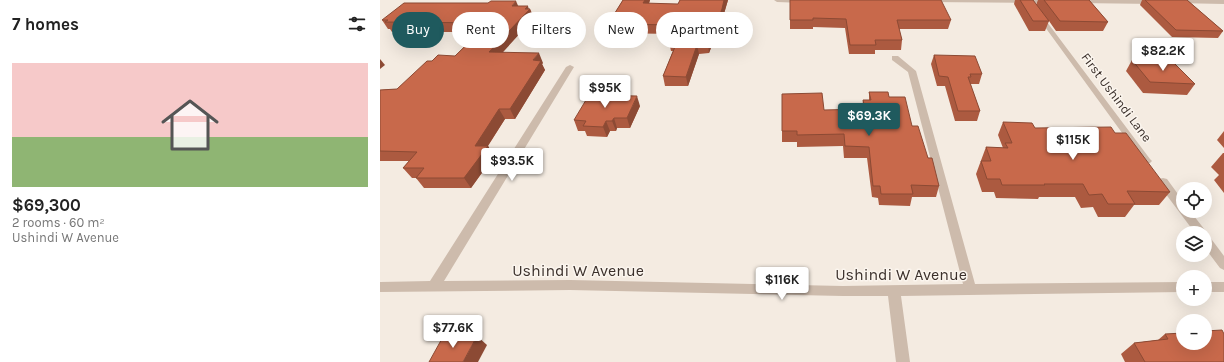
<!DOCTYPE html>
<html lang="en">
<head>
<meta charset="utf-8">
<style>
	:root { --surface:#fff; --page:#f6f6f6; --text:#222; --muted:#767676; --line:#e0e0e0; --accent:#1f5a5e }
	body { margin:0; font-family:Karla,sans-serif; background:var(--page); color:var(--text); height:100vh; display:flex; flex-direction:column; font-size:15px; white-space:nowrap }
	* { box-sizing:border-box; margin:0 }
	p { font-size:13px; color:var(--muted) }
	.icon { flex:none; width:22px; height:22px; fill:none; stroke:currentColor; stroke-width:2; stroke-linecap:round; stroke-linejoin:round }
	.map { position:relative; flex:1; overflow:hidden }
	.sheet { display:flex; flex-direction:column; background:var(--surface); width:380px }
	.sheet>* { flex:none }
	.top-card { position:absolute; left:12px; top:12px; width:380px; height:36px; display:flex; gap:8px }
	.fabs { position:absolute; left:796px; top:182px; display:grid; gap:8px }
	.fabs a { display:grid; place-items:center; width:36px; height:36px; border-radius:50%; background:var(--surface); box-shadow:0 4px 16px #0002; font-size:20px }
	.price { position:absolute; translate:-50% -34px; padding:0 9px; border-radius:4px; background:#fff; color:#222; font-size:13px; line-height:26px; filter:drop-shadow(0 1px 2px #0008) }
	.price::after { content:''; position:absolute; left:50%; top:24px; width:12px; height:9px; margin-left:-6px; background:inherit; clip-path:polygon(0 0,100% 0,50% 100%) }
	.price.selected { background:var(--accent); color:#fff }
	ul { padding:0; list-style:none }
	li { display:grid; align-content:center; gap:8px; height:212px; padding:0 12px }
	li+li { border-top:1px solid var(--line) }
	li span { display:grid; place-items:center; height:124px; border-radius:0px; color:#555 }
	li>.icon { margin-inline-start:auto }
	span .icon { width:72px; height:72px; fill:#fffc; stroke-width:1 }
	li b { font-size:17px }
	h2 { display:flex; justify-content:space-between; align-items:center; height:48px; padding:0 12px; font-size:17px }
	.tag { padding:0 14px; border-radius:18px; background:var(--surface); box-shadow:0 4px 16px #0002; font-size:14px; line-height:36px }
	.tag.selected { background:var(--accent); color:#fff }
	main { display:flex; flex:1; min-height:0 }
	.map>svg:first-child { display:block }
</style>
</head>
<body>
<main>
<section class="sheet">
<h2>7 homes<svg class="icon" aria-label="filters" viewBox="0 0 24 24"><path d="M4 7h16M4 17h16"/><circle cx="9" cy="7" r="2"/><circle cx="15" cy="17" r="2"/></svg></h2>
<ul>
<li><span style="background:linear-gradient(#f6c9c9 60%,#8fb573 0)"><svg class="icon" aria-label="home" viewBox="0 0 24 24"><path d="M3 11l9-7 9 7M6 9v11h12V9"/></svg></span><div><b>$69,300</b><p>2 rooms · 60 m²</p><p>Ushindi W Avenue</p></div></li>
</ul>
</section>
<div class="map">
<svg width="844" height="362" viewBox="0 0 844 362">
	<rect width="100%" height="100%" fill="#f4ebe1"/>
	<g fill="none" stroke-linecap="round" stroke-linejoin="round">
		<g fill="#cdbbac" fill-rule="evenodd">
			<path d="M394,0h31l1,1 -3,2 -26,-1z"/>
			<path d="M544,0h129l1,1 -3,2 -124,-1z"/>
			<path d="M695,0h80l3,2 -3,2 -78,-1 -2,-1z"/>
			<path d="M797,0h47v4l-49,-1v-2z"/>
			<path d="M657,14h4l109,145 2,2 -2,2h-6l-107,-147z"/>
			<path d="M512,56h6l18,15 59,213 208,-2v10l-282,4 9,66h-14l-8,-66h-45l-273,-6 -190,2v-10l50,-1 136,-214 4,-2 4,2 -130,214 126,-1 273,6 120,-2 -55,-212 -16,-12z"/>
			<path d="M783,178l4,1 16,22v10h7l15,19 1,5 3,1 15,20v14l-4,-2 -15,-20v-15h-10l-36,-48 -1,-3 1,-3z"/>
			<rect x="825" y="282" width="19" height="10"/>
		</g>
	</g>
	<g fill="#ac5a40">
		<path d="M243,0h27l-1,4h29l2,-4h48l-5,17 -14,36 -10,1 -11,32h-23l-2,-10 10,-25h-2l-2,-9 4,-8 -63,-1 -2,-9z"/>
		<path d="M410,0l161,20 -3,9h-49l3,11 -1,10h-26v4h-26l-4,-26 -32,-1v2h-23z"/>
		<path d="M635,0h18l3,5 2,-5h51l19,22 -5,9h-47l-7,-10 -4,10h-16l-15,-27z"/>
		<path d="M762,0h45l36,31 -5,7 -46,-1 -32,-32z"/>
		<path d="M139,6l11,3 4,9 -32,34 41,11 -1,1 3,6 -30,49h-10l-17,27 6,10 -23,32h-47l-8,-10h-4l-9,-10 6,-7h-29v-71l17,-1 35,-28 23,-5 24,-24h-87l-2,-3h-2l-6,-9z"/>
		<path d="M554,55l48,19 -3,10h-9l10,27 -3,10h-22l-10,-35h-8l-6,-22z"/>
		<path d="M752,60l63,24 -8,11 -44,-2 -17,-22z"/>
		<path d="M489,92l20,5 23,29 16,32 11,28 -3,11h-24l-2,9 -31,-1 -1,-7 -6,-1 -5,-39h-23l-1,-12 -46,1v-5h-15v-11l80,-22 1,-9h6z"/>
		<path d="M260,106l-10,22h-13l-1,3h-6l-3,6 -20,-1 -2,-5h-7l-4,-11z"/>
		<path d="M623,122l32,6 80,5 55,59 -11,13h-25l-9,12h-27l-5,-10 -12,1 -6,-11h-36l-1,2 -42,-1 -2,-6h-12l-6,-18 10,-27 17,1 -5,-13z"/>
		<path d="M844,131v17l-7,-8z"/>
		<path d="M843,153h1v40l-10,-13 5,-5 -8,-8z"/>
		<path d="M785,334l59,28h-99l-4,-8 13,-11 24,-3z"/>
	</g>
	<g fill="#8c4a34">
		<path d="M265,0h5l-5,12 -2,-9z"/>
		<path d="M344,0h4l-5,17 -14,36 -1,-9z"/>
		<path d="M136,1l4,9 -8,-4z"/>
		<path d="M148,6l1,4 1,-1 4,9 -40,44 -5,-10z"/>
		<path d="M317,45l2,9 -11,32 -2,-9z"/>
		<path d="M159,53l4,10 -1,1 3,6 -30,49 -5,-10 23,-49z"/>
		<path d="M0,59l5,6 -5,4z"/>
		<path d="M257,96l3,10 -10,22 -3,-10z"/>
		<path d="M119,109l6,10 -18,28 1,-1 6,10 -23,32 -7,-10 11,-32z"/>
		<path d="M234,118l3,10 -1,3 -4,-10z"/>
		<path d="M226,121l4,10 -3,6 -4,-10z"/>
		<path d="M97,336l10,9 -9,17h-15z"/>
	</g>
	<g fill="#c8694b" stroke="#8c4a34">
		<path d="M243,0h22l-2,3 35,1 2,-4h44l-2,9 -14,35 -11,1 -11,32 -23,-1 14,-34h-8l7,-17 -68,-1z"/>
		<path d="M410,0h151l10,20h-54l5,20h-27l1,5h-26l-4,-26 -33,-1v2h-23z"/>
		<path d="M640,0h13l16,21h-16z"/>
		<path d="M664,0h45l19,22 -48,-1z"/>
		<path d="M765,0h42l36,31 -47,-1z"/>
		<path d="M111,1h25l-4,5h16l-3,3h5l-41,43 50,1 -6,7 8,1 -31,48h-11l-24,37h13l-24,32h-48l8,-10h-21l14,-16 -37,-1v-61l17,-1 30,-28h5l6,-6 17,1 34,-33 -104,-1 3,-2h-6l22,-17h84z"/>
		<path d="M554,55l41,1 7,18h-12l1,3h-3l12,34h-22l-10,-34 -9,-1z"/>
		<path d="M752,60l40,1 23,23 -45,-2z"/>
		<path d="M489,92h19l1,5h16l7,29h6l10,32h4l7,28 -28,-1 2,9h-32l-1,-8h-7l-4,-39 -24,-1 -1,-12 -47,1v-4h-15v-37l40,-1 2,17 41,-1 -2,-9h8z"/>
		<path d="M209,95l48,1 -10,22h-13l-2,3h-6l-3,6 -20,-1 3,-5 -12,-1z"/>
		<path d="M623,122l29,1 3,5 76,-1 4,6h11l44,59 -43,-1 8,13h-27l-6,-10 -13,1 -6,-11h-39l1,1h-43l-2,-6h-13l-6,-18h10l-5,-14 22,1 -3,-5h7z"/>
		<path d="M842,330l2,4v28h-79l-11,-19 34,-4 -3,-5 18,-1v10h22v-12z"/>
		<path d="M64,335l33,1 -14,26h-34z"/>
	</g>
	<g text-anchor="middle" stroke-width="3" stroke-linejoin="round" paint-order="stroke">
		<g font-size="13" fill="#3b302b" stroke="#fbf5ee">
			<text transform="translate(737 97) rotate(53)" y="5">First Ushindi Lane</text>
		</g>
		<g font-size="16" fill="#3b302b" stroke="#fbf5ee">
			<text x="198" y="276">Ushindi W Avenue</text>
			<text x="521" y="280">Ushindi W Avenue</text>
		</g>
	</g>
</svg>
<div class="fabs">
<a><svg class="icon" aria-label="locate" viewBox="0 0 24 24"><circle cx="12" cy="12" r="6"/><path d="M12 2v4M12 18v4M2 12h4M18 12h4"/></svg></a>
<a><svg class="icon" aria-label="layers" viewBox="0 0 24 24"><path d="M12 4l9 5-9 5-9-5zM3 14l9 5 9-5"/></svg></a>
<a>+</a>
<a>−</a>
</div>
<b class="price" style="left:783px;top:72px">$82.2K</b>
<b class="price" style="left:225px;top:109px">$95K</b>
<b class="price selected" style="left:489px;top:137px">$69.3K</b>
<b class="price" style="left:693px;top:161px">$115K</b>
<b class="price" style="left:132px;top:182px">$93.5K</b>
<b class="price" style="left:402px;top:301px">$116K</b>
<b class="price" style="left:73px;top:349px">$77.6K</b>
<div class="top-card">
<a class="tag selected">Buy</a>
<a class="tag">Rent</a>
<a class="tag">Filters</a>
<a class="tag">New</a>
<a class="tag">Apartment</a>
</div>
</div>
</main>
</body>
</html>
